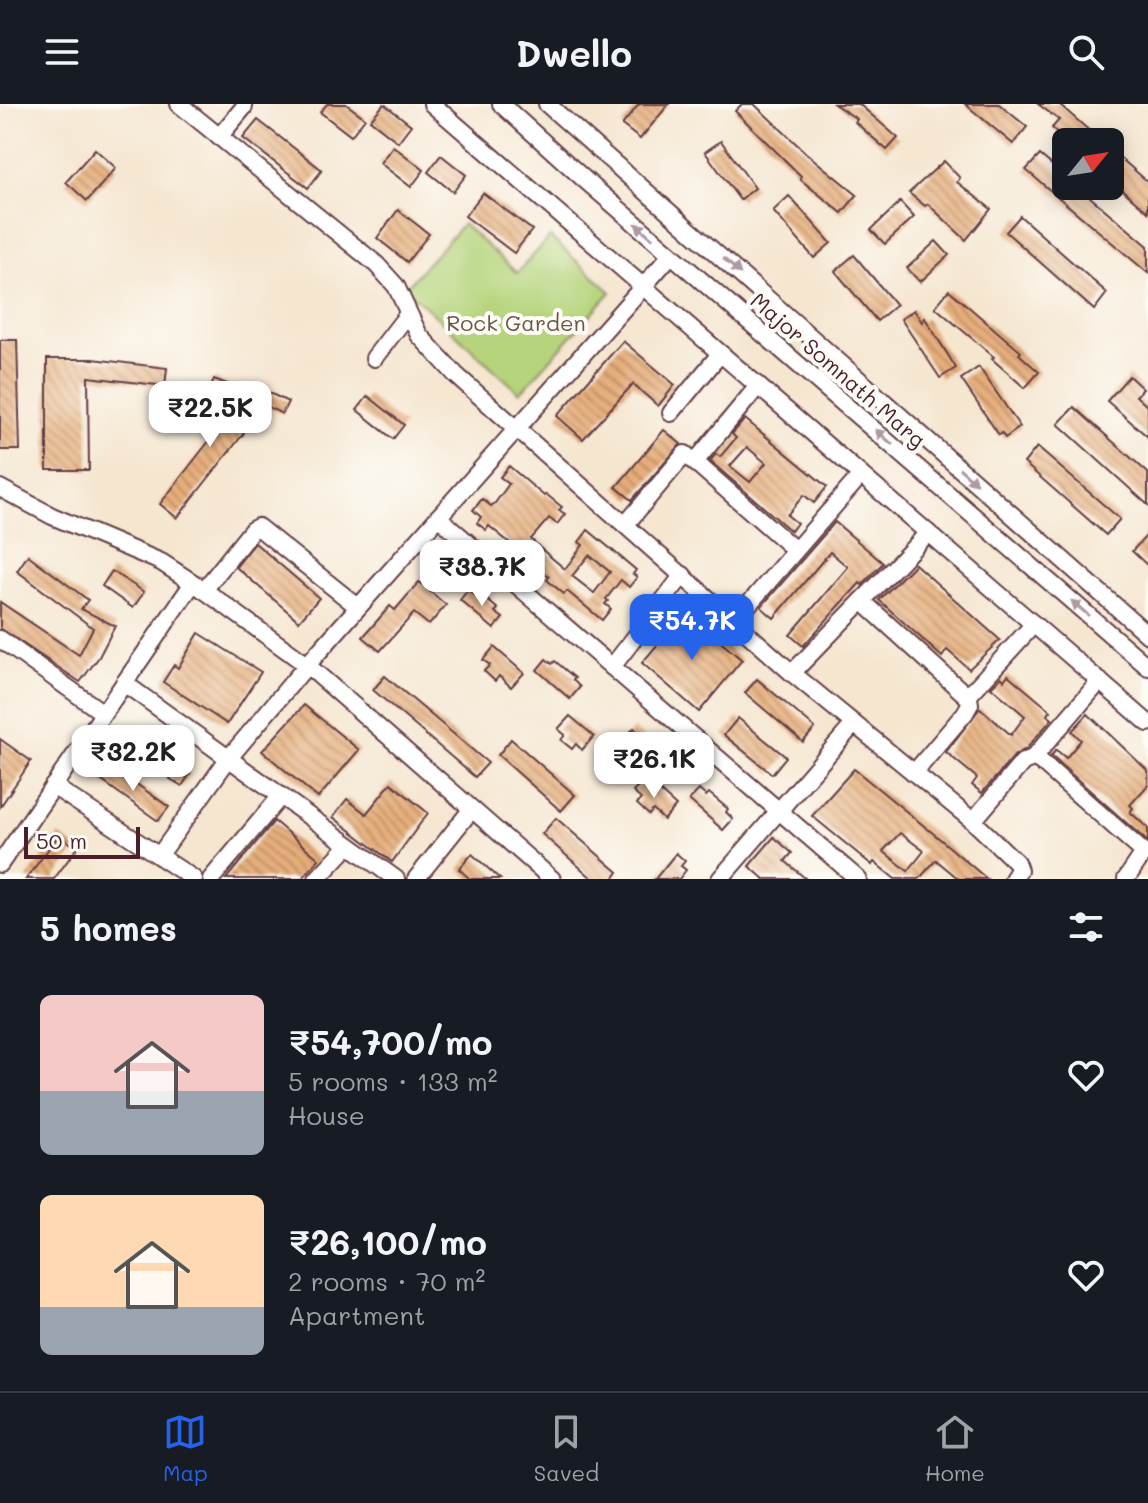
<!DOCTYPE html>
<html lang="en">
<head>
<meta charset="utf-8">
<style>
	:root { --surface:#171b24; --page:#20242c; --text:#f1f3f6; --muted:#9ea1a6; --line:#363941; --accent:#2563eb }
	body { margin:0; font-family:Mali,sans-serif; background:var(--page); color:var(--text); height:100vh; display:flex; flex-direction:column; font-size:30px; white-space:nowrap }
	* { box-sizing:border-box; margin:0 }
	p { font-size:26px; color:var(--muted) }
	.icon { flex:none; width:44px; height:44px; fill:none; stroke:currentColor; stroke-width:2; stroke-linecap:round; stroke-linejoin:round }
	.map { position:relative; height:775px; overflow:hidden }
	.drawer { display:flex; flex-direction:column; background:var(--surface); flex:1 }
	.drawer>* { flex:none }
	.needle { width:52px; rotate:60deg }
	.fabs { position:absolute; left:1052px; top:24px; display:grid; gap:16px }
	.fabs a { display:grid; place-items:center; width:72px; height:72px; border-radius:12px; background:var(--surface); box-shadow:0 4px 20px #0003; font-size:40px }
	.scale { position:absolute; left:24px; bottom:20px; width:116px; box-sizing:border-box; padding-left:8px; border:4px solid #4a1f2b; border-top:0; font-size:22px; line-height:28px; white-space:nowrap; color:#4a1f2b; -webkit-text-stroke:6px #fdfcf7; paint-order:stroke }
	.price { position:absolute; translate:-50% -68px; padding:0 18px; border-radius:16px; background:#fff; color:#222; font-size:26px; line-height:52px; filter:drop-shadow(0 2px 4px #0008) }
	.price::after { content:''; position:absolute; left:50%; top:48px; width:24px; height:18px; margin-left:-12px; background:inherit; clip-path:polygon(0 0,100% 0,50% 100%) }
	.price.active { background:var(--accent); color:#fff }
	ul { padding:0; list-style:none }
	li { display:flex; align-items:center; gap:24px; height:200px; padding:0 40px }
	li span { display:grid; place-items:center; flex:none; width:224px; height:160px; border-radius:12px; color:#555 }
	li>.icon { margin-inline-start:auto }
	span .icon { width:96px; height:96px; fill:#fffc; stroke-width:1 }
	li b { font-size:34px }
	h2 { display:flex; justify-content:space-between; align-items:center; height:96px; padding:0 40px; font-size:34px }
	header { display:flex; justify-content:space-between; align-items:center; height:104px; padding:0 40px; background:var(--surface); font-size:36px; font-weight:800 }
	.tab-bar { display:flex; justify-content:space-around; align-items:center; height:112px; border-top:2px solid var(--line); background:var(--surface); font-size:22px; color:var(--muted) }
	.tab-bar a { display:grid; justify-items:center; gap:4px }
	.tab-bar .active { color:var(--accent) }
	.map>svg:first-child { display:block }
</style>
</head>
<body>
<header><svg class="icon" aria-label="menu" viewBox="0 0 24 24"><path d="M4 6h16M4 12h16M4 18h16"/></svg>Dwello<svg class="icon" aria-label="search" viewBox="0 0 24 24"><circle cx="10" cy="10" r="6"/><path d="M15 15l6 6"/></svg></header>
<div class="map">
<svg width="1148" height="775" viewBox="0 0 1148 775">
	<defs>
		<pattern id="building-back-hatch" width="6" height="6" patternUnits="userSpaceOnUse" patternTransform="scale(2)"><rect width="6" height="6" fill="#e6ae7b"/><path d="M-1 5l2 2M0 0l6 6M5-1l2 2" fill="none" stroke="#bc8d65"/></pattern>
	</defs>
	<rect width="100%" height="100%" fill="#fdfcf7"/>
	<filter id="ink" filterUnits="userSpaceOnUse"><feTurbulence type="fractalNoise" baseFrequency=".0125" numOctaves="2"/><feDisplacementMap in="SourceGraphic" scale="16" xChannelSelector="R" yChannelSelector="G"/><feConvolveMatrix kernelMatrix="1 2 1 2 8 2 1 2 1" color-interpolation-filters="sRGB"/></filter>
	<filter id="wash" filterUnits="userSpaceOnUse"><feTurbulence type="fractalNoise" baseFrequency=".006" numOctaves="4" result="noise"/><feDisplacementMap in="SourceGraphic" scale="32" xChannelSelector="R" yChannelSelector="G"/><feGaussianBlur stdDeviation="1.8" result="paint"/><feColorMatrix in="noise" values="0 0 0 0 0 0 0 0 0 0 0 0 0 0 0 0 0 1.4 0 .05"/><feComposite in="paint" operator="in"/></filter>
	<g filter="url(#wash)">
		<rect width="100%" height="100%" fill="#f5e6d0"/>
		<path fill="#b5d47c" stroke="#807a54" stroke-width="2" d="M463,120l54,49 33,-36 61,55 -91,101 -115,-105z"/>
		<g id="blocks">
			<g fill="url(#building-back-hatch)" fill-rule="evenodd">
				<path d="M327,0h19l19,14 -14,18 -31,-24z"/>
				<path d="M384,0l27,21 -13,17 -28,-22z"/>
				<path d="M639,0h30l-29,35 -18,-14z"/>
				<path d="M742,0h12l52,49 51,42 -15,18 -41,-33v-4l-66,-65z"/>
				<path d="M834,0h25l39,34 -11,12 -32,-28 2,-3z"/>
				<path d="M965,0h34l28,23 -14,17z"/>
				<path d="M1038,0h21l43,38h-34l-16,-14 7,-8z"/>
				<path d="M258,16l64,50 -14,18 -65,-50z"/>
				<path d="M721,37l34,47 -15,12 -35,-48z"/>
				<path d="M393,42l31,24 -13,17 -31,-24z"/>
				<path d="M95,45l21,19 -29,33 -21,-19z"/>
				<path d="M1110,45l38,33v30l-38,-33z"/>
				<path d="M441,51l25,20 -13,17 -25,-20z"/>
				<path d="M1040,51l26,22v9h11l71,60v27l-122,-103z"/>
				<path d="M944,57l16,17 -3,4 34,27 -25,31 -38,-36 -3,2 -16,-13z"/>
				<path d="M483,89l49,37 -18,23 -49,-37z"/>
				<path d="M789,92l42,47 -17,15 -41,-47z"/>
				<path d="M900,98l14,15 -29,27 -14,-14z"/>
				<path d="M398,106l31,24 -22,28 -30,-24z"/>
				<path d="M1020,112l87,77 -13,17 -88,-78z"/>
				<path d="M936,137l13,14 -29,27 -13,-14z"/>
				<path d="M854,151l42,50 -19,16 -42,-50z"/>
				<path d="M949,186l72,62 -2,2 20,18 -14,16 -33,-29 2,-2 -59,-50z"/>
				<path d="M914,206l8,12 3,-4 31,50 -16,10 -39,-59z"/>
				<path d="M0,236h17l3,110h-20z"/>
				<path d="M623,237l52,44 -17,21 -25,-22 -50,55 -26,-23z"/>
				<path d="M47,255h46l74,9 -2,18 -77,-9 1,93h-42z"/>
				<path d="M979,263l41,60 -15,11 -3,-5 -3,2 -38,-56z"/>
				<path d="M1129,272l14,13 -7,7 12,11v30l-41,-36z"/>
				<path d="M214,275l36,14 -14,34 8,6 -67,85 -17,-14 74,-95 -27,-11z"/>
				<path d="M260,284l28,14 -6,12 -28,-14z"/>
				<path d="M368,292l36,29 -11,14 -36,-29z"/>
				<path d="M1074,303l74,66v32l-90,-81z"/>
				<path d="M745,315l82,68 -13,16 -10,-8 -17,20 10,8 -6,8 -81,-70 6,-7 4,3 16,-19 -4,-4zM747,343l19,16 -16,19 -20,-16z"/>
				<path d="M664,326l17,14 -49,56 -16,-13z"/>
				<path d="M1037,343l83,72 -14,16 -82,-72z"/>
				<path d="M509,362l35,30 2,-2 16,13 -3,3 6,4 -8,10 -8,-6 -18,21 9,9 25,21 18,-24 -4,-3 9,-12 48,40 -3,4 4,3 -8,10 -8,-7 -15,19 2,2 -3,3 6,5 -9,11 -35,-29 -3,3 -17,-14 2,-3 -28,-23 -2,3 -11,-9 3,-4 -22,-18 -3,4 -9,-7 4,-6 -8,-7 9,-11 9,7 4,-3 14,-19 -9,-7zM589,451l21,17 -16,21 -22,-17z"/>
				<path d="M835,418l48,41 -21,22 -2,-2 -57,63 -13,-11 58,-68 -18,-15 -56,66 -13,-11z"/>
				<path d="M1148,430v32l-16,-15z"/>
				<path d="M255,439l64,55 -20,23 -63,-54z"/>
				<path d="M28,451l60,45 -7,9 34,17 -16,31 -19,25 -80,-54v-26l79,53 14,-27 -76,-57z"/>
				<path d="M915,460l85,76 -31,29 -22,-19 -5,7 -63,-57z"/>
				<path d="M112,467l32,21 -11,16 -31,-22z"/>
				<path d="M419,478l27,23 -17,20 -15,-12 -34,38 -17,-14 27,-31 5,4z"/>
				<path d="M468,486l8,6 3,-3 19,16 -3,3 8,6 -9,11 -34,-29z"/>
				<path d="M685,508l57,48 -43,52 -57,-49z"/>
				<path d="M199,529l62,39 -34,52 -64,-42 11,-17 4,3z"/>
				<path d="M494,543l30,26 -13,14 -12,-11 -4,5 -11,-10 6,-6 -7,-5z"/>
				<path d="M546,555l6,5 3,-3 20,17 -2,2 7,7 -10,12 -33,-29z"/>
				<path d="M1008,571l43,36 -4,4 5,4 -26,30 -11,6 -33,38 -10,-8 5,-7 -31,-26 34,-44 31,27 14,-19 -34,-29 10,-10 3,3z"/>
				<path d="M385,572l103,87 -13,14 -102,-87z"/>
				<path d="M757,575l58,49 -12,14 -58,-49z"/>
				<path d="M304,601l55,45 -41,48 -56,-47z"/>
				<path d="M1088,610l60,57v14l-18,20 3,3 -3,4 18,16v14l-97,-86 5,-6 10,8 15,-18 -9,-9z"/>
				<path d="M570,612l24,20 -12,14 -6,-6 -4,5 -11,-9 4,-5 -7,-6z"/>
				<path d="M738,614l48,39 -14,17 -48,-39z"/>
				<path d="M634,624l22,24 -8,10 -25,-22z"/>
				<path d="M138,628l48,33 -3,4 7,5 -8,12 -12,-7 3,-5 -44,-29z"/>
				<path d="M0,635l31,22 -31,46z"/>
				<path d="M511,635l64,56 -14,16 -63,-56z"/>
				<path d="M108,660l61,43 -11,14 -60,-43z"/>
				<path d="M854,665l80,65 53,45h-28l-23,-19 -17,19h-24l-21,-17 -2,3 -60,-49zM900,729l24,18 -16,20 -25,-20z"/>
				<path d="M646,675l30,27 -12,14 -11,-10 -4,5 -12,-11 4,-5 -8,-7z"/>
				<path d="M391,679l37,30 -36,49 -59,-45 14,-18 19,15z"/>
				<path d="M699,686l7,6 3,-3 19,16 -2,3 7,7 -10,11 -34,-30z"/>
				<path d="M556,714l62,54 -5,7h-20l-51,-45z"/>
				<path d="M274,717l45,38 -17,20h-76z"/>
				<path d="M59,731l18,13 -23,31h-28z"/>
				<path d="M774,733l18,16 -7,8 21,18h-42l-15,-13z"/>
				<path d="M676,749l9,8 -4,5 5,4 -7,9h-24z"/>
				<path d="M472,750l28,25h-30l-11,-10z"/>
			</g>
		</g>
	</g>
	<g filter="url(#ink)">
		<use href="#blocks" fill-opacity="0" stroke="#643d44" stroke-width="2"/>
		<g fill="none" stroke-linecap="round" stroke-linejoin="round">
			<defs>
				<g id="minor">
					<path d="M179,0l197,160 20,22 23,49 37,40 336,298 181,148 43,41 3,8 -6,9"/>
					<path d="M432,0l716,619"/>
					<path d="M501,0l83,75 564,488"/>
					<path d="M547,0l601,531"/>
					<path d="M219,33l25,-30"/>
					<path d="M374,254l34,-44"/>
					<path d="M758,282l-63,76 100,88"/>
					<path d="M671,309l49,-59"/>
					<path d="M0,384l52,28 109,46 43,28 103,75 245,214"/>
					<path d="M438,413l420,362"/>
					<path d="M626,420l59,-70 13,11"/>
					<path d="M204,486l48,-60 6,-3 100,80"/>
					<path d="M862,497l107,97 1,6 -5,9 -51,60"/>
					<path d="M735,516l126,-145"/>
					<path d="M0,535l103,74"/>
					<path d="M612,563l71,-92"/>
					<path d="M792,569l136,-140"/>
					<path d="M124,579l272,196"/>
					<path d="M968,592l66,-72"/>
					<path d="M1033,654l67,-77"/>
					<path d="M53,682l141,93"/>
					<path d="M973,717l50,-59 10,-4 7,3 100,88 3,5 -17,25"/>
					<path d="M159,752l69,-97 79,-94 364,-410"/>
					<path d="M0,760l193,-281"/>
					<path d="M211,775l69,-82"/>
					<path d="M317,775l31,-33"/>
					<path d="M416,775l55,-69"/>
					<path d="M720,775l134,-155"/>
				</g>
			</defs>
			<use href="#minor" stroke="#643d44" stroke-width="20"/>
			<use href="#minor" stroke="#fff" stroke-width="16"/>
		</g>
		<defs><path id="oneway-solid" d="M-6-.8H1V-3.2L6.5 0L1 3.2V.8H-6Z" transform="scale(2)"/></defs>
		<g fill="#ae9aa0">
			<use href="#oneway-solid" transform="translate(644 127) rotate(-139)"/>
			<use href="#oneway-solid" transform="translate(732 162) rotate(42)"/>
			<use href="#oneway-solid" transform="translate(884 333) rotate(-139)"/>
			<use href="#oneway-solid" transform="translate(968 372) rotate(42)"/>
			<use href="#oneway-solid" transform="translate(1080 504) rotate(-139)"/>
		</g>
	</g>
	<g text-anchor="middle" stroke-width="8" stroke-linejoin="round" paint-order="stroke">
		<g font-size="22" fill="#6a5543" stroke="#fdfcf7">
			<text x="516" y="227">Rock Garden</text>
		</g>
		<g font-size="22" fill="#4a1f2b" stroke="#fdfcf7">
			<text transform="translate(838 266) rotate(41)" y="8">Major Somnath Marg</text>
		</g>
	</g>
</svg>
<div class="fabs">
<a><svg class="needle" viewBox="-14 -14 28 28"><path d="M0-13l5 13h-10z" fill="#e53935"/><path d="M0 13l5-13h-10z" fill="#9ea1a6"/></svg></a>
</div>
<div class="scale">50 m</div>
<b class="price" style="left:210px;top:345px">₹22.5K</b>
<b class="price" style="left:482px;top:504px">₹38.7K</b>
<b class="price active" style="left:692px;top:558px">₹54.7K</b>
<b class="price" style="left:133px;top:689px">₹32.2K</b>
<b class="price" style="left:654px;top:696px">₹26.1K</b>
</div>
<section class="drawer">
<h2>5 homes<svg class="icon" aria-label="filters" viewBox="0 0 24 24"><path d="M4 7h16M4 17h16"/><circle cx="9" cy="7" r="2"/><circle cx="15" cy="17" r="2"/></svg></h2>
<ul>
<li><span style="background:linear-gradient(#f6c9c9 60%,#9aa5b1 0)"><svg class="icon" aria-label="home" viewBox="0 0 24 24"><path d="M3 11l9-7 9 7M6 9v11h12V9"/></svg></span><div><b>₹54,700/mo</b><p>5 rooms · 133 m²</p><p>House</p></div><svg class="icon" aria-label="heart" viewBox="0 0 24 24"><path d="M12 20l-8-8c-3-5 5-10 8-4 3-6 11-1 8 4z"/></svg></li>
<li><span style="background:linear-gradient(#ffd9b3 70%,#9aa5b1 0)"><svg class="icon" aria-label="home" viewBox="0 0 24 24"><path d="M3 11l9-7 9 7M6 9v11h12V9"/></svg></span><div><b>₹26,100/mo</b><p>2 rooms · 70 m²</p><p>Apartment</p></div><svg class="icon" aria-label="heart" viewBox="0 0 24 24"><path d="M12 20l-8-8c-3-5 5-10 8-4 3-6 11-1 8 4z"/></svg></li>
</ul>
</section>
<nav class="tab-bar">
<a class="active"><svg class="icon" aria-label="map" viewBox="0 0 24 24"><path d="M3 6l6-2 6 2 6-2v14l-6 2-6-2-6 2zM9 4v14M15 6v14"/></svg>Map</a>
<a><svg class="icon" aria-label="saved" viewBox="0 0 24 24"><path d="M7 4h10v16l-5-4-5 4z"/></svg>Saved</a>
<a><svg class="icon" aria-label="home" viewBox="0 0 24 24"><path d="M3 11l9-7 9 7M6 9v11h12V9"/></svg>Home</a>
</nav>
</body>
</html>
